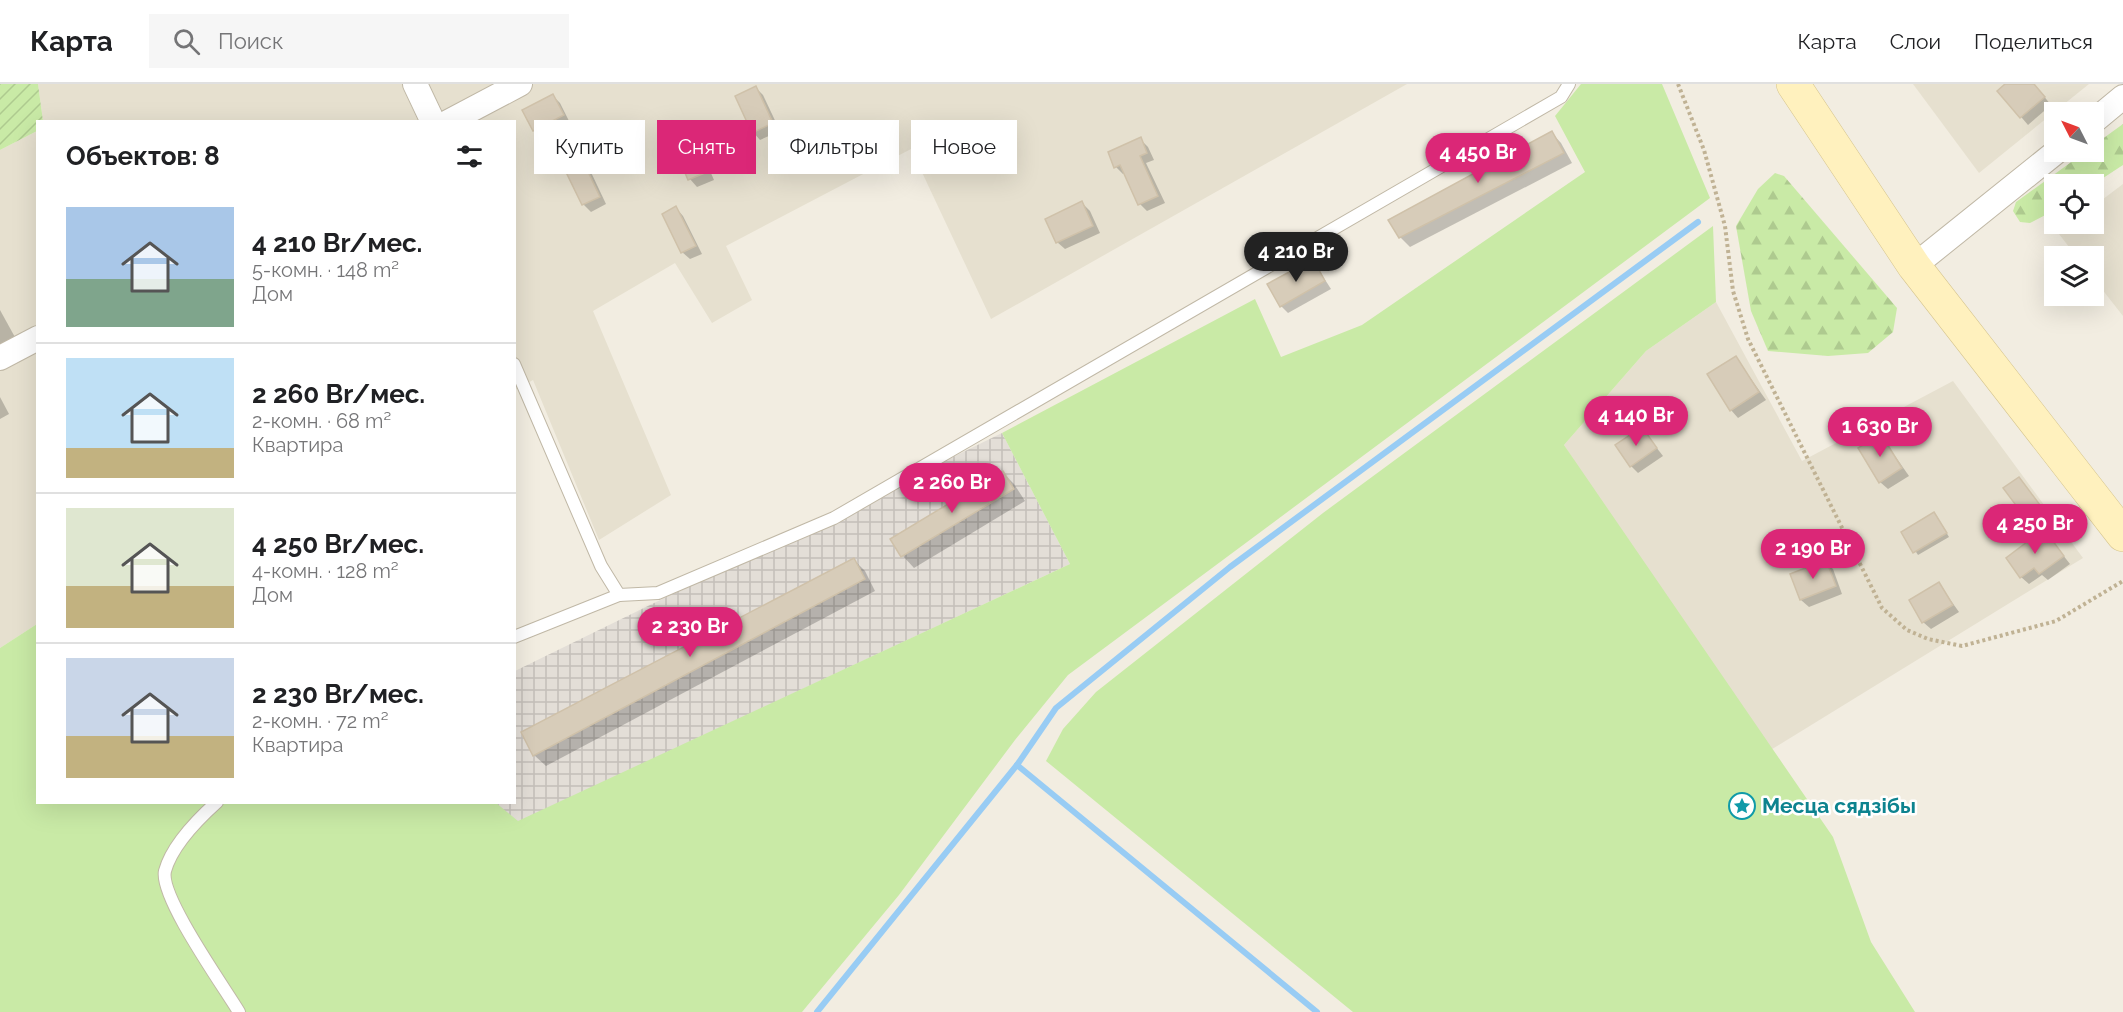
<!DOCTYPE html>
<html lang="ru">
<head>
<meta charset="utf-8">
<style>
	:root { --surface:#fff; --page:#f6f6f6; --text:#202124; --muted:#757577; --line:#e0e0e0; --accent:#db2777 }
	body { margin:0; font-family:Raleway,sans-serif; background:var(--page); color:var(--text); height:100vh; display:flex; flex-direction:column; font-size:22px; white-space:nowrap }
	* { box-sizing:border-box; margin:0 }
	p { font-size:20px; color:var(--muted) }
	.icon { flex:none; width:33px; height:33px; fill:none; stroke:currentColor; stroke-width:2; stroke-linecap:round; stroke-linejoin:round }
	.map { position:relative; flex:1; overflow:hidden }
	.panel { position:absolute; left:36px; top:36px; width:480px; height:684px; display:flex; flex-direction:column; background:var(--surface); border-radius:0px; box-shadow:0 6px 24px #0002 }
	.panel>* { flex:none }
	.banner { position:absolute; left:534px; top:36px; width:570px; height:54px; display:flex; gap:12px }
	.needle { width:39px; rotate:312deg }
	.controls { position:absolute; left:2044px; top:18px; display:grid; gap:12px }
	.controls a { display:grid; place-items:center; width:60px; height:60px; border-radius:0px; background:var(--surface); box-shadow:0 6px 24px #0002; font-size:30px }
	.price { position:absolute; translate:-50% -51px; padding:0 14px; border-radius:21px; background:var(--accent); color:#fff; font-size:20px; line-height:39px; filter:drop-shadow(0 2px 3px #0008) }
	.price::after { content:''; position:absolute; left:50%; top:36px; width:18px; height:14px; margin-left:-9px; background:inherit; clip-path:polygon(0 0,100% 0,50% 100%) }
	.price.current { background:#222; color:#fff }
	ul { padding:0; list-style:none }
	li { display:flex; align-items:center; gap:18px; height:150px; padding:0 30px }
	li+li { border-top:2px solid var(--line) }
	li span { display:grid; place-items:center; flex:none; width:168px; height:120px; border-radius:0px; color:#555 }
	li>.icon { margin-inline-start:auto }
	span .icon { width:72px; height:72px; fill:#fffc; stroke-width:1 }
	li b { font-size:26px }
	h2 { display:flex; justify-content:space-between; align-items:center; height:72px; padding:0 30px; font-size:26px }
	.pill { padding:0 21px; border-radius:0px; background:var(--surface); box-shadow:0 6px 24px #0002; font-size:21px; line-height:54px }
	.pill.current { background:var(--accent); color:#fff }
	header { display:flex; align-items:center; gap:36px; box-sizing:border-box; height:84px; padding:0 30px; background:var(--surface); border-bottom:2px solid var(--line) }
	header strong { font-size:28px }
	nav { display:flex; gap:33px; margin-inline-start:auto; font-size:21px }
	.search { width:420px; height:54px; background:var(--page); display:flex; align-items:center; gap:15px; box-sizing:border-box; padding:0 21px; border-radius:0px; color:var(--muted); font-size:22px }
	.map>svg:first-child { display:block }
</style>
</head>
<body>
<header>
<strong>Карта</strong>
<div class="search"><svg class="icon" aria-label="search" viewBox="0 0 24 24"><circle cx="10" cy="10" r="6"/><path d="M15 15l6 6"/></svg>Поиск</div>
<nav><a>Карта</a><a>Слои</a><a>Поделиться</a></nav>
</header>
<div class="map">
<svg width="2123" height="928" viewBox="0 0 2123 928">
	<defs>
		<pattern id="industrial-grid" width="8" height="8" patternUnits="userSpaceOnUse" patternTransform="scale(1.5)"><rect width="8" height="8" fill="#e3ded7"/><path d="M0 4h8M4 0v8" fill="none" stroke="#c4bfb9"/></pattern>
		<pattern id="forest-firs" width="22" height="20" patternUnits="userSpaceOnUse" patternTransform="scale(1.5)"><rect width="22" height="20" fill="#c9eaa6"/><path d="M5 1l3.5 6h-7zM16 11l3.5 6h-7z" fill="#aeca8f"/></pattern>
		<pattern id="garden-furrows" width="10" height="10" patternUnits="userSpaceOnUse" patternTransform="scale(1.5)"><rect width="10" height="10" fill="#c9eaa6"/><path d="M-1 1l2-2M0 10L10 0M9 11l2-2" fill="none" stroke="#aeca8f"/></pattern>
	</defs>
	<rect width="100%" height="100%" fill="#f2ede1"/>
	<g fill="#e6e0cf">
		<path d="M38,0h1369l-416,235 -80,-170 -185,97 26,54 -40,23 -37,-60 -82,48 78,184 -72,45 -66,-160 -18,10 -1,-268 -471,-1z"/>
		<path d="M1913,0h176l-110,89z"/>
		<path d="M37,47v493l-37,24v-498z"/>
		<path d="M2123,100v132l-29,-37v-23h-18l-17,-22 13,-10h22v-18z"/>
		<path d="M1716,218l86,159 151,-80 130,177 -319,196 -200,-309 82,-94z"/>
	</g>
	<path fill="url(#industrial-grid)" d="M1002,349l68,131 -552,258 -23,-19 19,-1 1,-131z"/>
	<g fill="#c9eaa6">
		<path d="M1581,0h81l48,114 -642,477 -53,65 -116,155 -97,117h-802v-364l37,-24 1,178h457l23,19 552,-257 -68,-131 253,-134 26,58 81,-32 223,-153 -30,-56z"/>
		<path d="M1713,142l3,76 -70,49 -82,94 269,392 38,105 44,70h-562l-307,-251 17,-32 33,-37 227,-179z"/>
	</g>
	<g fill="url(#forest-firs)">
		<path d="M2123,40v41l-29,19h-39v26l-25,13 -10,-1 -7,-11 3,-9 69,-50h9v-7z"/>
		<path d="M1775,89l9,3 113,132 -4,24 -25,21 -40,3 -60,-5 -17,-40 -15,-85 22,-37z"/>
	</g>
	<path fill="url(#garden-furrows)" d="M0,0h38l5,37 -5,1 -1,9 -37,19z"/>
	<g fill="#0003">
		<path d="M2007,0h27l17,21 -23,20 -29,-34z"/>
		<path d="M756,4l7,7 17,36 -20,9 -7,-8z"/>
		<path d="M553,12l7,7 10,20 -28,14 -7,-7z"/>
		<path d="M1552,49l9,10 11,20 -162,84 -10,-10z"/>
		<path d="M691,52l7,7 16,37 -17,7 -7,-8 -16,-36z"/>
		<path d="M1140,55l8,8 6,13 -8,3 19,40 -18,8 -7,-7 -15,-31 -2,1 -7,-7z"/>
		<path d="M581,77l8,7 17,36 -15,8 -8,-8z"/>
		<path d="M1082,119l8,8 10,22 -35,16 -8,-7z"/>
		<path d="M676,124l7,8 19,38 -12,5 -8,-7z"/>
		<path d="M1313,177l18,28 -43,24 -7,-7z"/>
		<path d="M0,226l16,29 -16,7z"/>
		<path d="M1736,274l30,42 -28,18 -7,-8z"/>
		<path d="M0,313l9,17 -9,5z"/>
		<path d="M1642,345l21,27 -25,17 -7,-7z"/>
		<path d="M1881,352l28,40 -21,13 -8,-7z"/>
		<path d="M1003,389l11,11 11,17 -111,67 -11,-12 -11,-16z"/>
		<path d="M2022,398l20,27 -14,9 -3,-3z"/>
		<path d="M1937,433l12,20 -31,18 -15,-23z"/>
		<path d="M2044,447l26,33 -22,16 -6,-5 -13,9 -8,-7z"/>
		<path d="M854,476l11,11 10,20 -329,175 -12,-11z"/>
		<path d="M1825,478l8,7 9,25 -33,13 -8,-7 -9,-25z"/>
		<path d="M1939,500l20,28 -28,17 -8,-7z"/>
	</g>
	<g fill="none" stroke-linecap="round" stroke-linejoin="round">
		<g stroke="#98ccf4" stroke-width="6">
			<path d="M1017,681l300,247"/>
			<path d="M817,928l200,-247 39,-57 174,-141 468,-345"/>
		</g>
	</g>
	<g fill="#d7ccb9" stroke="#cfc1a9" stroke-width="1.5">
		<path d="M2005,0h29l11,13 -25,21 -23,-27z"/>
		<path d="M756,2l17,37 -21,10 -17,-37z"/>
		<path d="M553,10l11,21 -31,16 -11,-21z"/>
		<path d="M1552,47l12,22 -165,85 -11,-18z"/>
		<path d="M691,50l16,38 -19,8 -16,-38z"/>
		<path d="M1141,53l6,16 -7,3 18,40 -20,9 -18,-40 -6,3 -6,-16z"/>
		<path d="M582,75l18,38 -18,8 -18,-37z"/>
		<path d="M1082,117l11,25 -37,17 -11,-24z"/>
		<path d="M676,122l20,40 -15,7 -19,-39z"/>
		<path d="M1313,175l12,22 -45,26 -13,-23z"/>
		<path d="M1736,272l23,36 -29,19 -23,-37z"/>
		<path d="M1642,343l15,21 -27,19 -15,-22z"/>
		<path d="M1881,350l21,34 -23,15 -21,-35z"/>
		<path d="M1003,387l11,18 -113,68 -11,-18z"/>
		<path d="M2019,393l21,28 -16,11 -21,-28z"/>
		<path d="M1934,428l13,21 -34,20 -12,-21z"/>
		<path d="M2044,445l20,27 -25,18 -5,-6 -14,10 -14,-20z"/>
		<path d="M854,474l11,21 -332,177 -12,-24z"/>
		<path d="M1826,476l10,26 -36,14 -10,-26z"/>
		<path d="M1939,498l14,23 -31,18 -13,-23z"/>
	</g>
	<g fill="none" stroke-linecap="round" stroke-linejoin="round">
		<defs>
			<g id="service">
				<path d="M514,280l87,202 18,29"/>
				<path d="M514,553l105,-42 39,-2 176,-75 727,-421 8,-13"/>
				<path d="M217,718c-20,18 -45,43 -52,69 -6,25 59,116 74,141"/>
			</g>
			<g id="minor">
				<path d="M415,0l18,38"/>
				<path d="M2094,37l29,-24"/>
				<path d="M448,38l72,-38"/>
				<path d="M1914,182l142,-114"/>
				<path d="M0,274l38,-20"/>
			</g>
			<path id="secondary" d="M1793,0l121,182 209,269"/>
		</defs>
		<use href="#service" stroke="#c0b8a6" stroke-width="14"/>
		<use href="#minor" stroke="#c0b8a6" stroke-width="26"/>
		<use href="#secondary" stroke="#d5c48d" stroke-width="34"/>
		<path stroke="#c0b294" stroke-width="4" stroke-dasharray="3 3" stroke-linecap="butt" d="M1678,0l26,66 21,76 8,65 15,48 134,269 25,22 21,9 34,7 94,-25 67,-40"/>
		<use href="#service" stroke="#fff" stroke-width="12"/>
		<use href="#minor" stroke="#fff" stroke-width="24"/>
		<use href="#secondary" stroke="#fff1be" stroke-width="33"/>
	</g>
	<defs>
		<symbol id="sight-ring" viewBox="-11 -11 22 22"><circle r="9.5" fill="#fff" stroke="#0f9aa8" stroke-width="1.5"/><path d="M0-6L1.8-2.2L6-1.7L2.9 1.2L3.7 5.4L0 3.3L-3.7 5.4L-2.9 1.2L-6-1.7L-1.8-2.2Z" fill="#0f9aa8"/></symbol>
	</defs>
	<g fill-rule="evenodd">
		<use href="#sight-ring" x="1727" y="707" width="30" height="30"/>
	</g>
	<g text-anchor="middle" stroke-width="5" stroke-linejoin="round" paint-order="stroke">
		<g font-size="21" font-weight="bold" fill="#0d838f" stroke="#fff" text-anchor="start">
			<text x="1762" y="729">Месца сядзібы</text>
		</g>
	</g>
</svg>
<div class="controls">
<a><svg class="needle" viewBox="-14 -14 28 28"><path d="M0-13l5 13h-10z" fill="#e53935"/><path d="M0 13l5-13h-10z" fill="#757577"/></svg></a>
<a><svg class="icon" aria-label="locate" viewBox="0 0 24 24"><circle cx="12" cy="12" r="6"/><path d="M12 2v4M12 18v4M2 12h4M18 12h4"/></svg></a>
<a><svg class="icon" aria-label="layers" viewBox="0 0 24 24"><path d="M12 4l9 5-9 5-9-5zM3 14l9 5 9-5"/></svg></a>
</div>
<b class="price" style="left:1478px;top:100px">4 450 Br</b>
<b class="price current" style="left:1296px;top:199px">4 210 Br</b>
<b class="price" style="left:1636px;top:363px">4 140 Br</b>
<b class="price" style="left:1880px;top:374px">1 630 Br</b>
<b class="price" style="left:952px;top:430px">2 260 Br</b>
<b class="price" style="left:2035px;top:471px">4 250 Br</b>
<b class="price" style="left:1813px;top:496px">2 190 Br</b>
<b class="price" style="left:690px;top:574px">2 230 Br</b>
<div class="banner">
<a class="pill">Купить</a>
<a class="pill current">Снять</a>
<a class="pill">Фильтры</a>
<a class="pill">Новое</a>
</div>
<section class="panel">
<h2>Объектов: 8<svg class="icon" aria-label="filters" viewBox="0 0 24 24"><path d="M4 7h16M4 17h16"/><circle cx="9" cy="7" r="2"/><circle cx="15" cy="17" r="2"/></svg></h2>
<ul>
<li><span style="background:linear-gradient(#a9c7e8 60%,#7fa58c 0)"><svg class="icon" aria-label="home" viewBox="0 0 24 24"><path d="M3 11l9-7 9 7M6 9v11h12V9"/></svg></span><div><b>4 210 Br/мес.</b><p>5-комн. · 148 m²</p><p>Дом</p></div></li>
<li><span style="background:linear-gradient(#bfe0f5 75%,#c2b280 0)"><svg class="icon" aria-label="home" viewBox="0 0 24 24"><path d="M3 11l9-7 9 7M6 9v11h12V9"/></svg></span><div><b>2 260 Br/мес.</b><p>2-комн. · 68 m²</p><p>Квартира</p></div></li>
<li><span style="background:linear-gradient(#dfe7d0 65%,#c2b280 0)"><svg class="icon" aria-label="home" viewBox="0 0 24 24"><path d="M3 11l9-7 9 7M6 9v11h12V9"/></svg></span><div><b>4 250 Br/мес.</b><p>4-комн. · 128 m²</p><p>Дом</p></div></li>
<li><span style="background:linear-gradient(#c9d6e8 65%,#c2b280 0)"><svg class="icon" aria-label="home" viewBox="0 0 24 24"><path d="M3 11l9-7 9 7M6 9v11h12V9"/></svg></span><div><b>2 230 Br/мес.</b><p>2-комн. · 72 m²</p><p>Квартира</p></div></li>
</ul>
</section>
</div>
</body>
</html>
